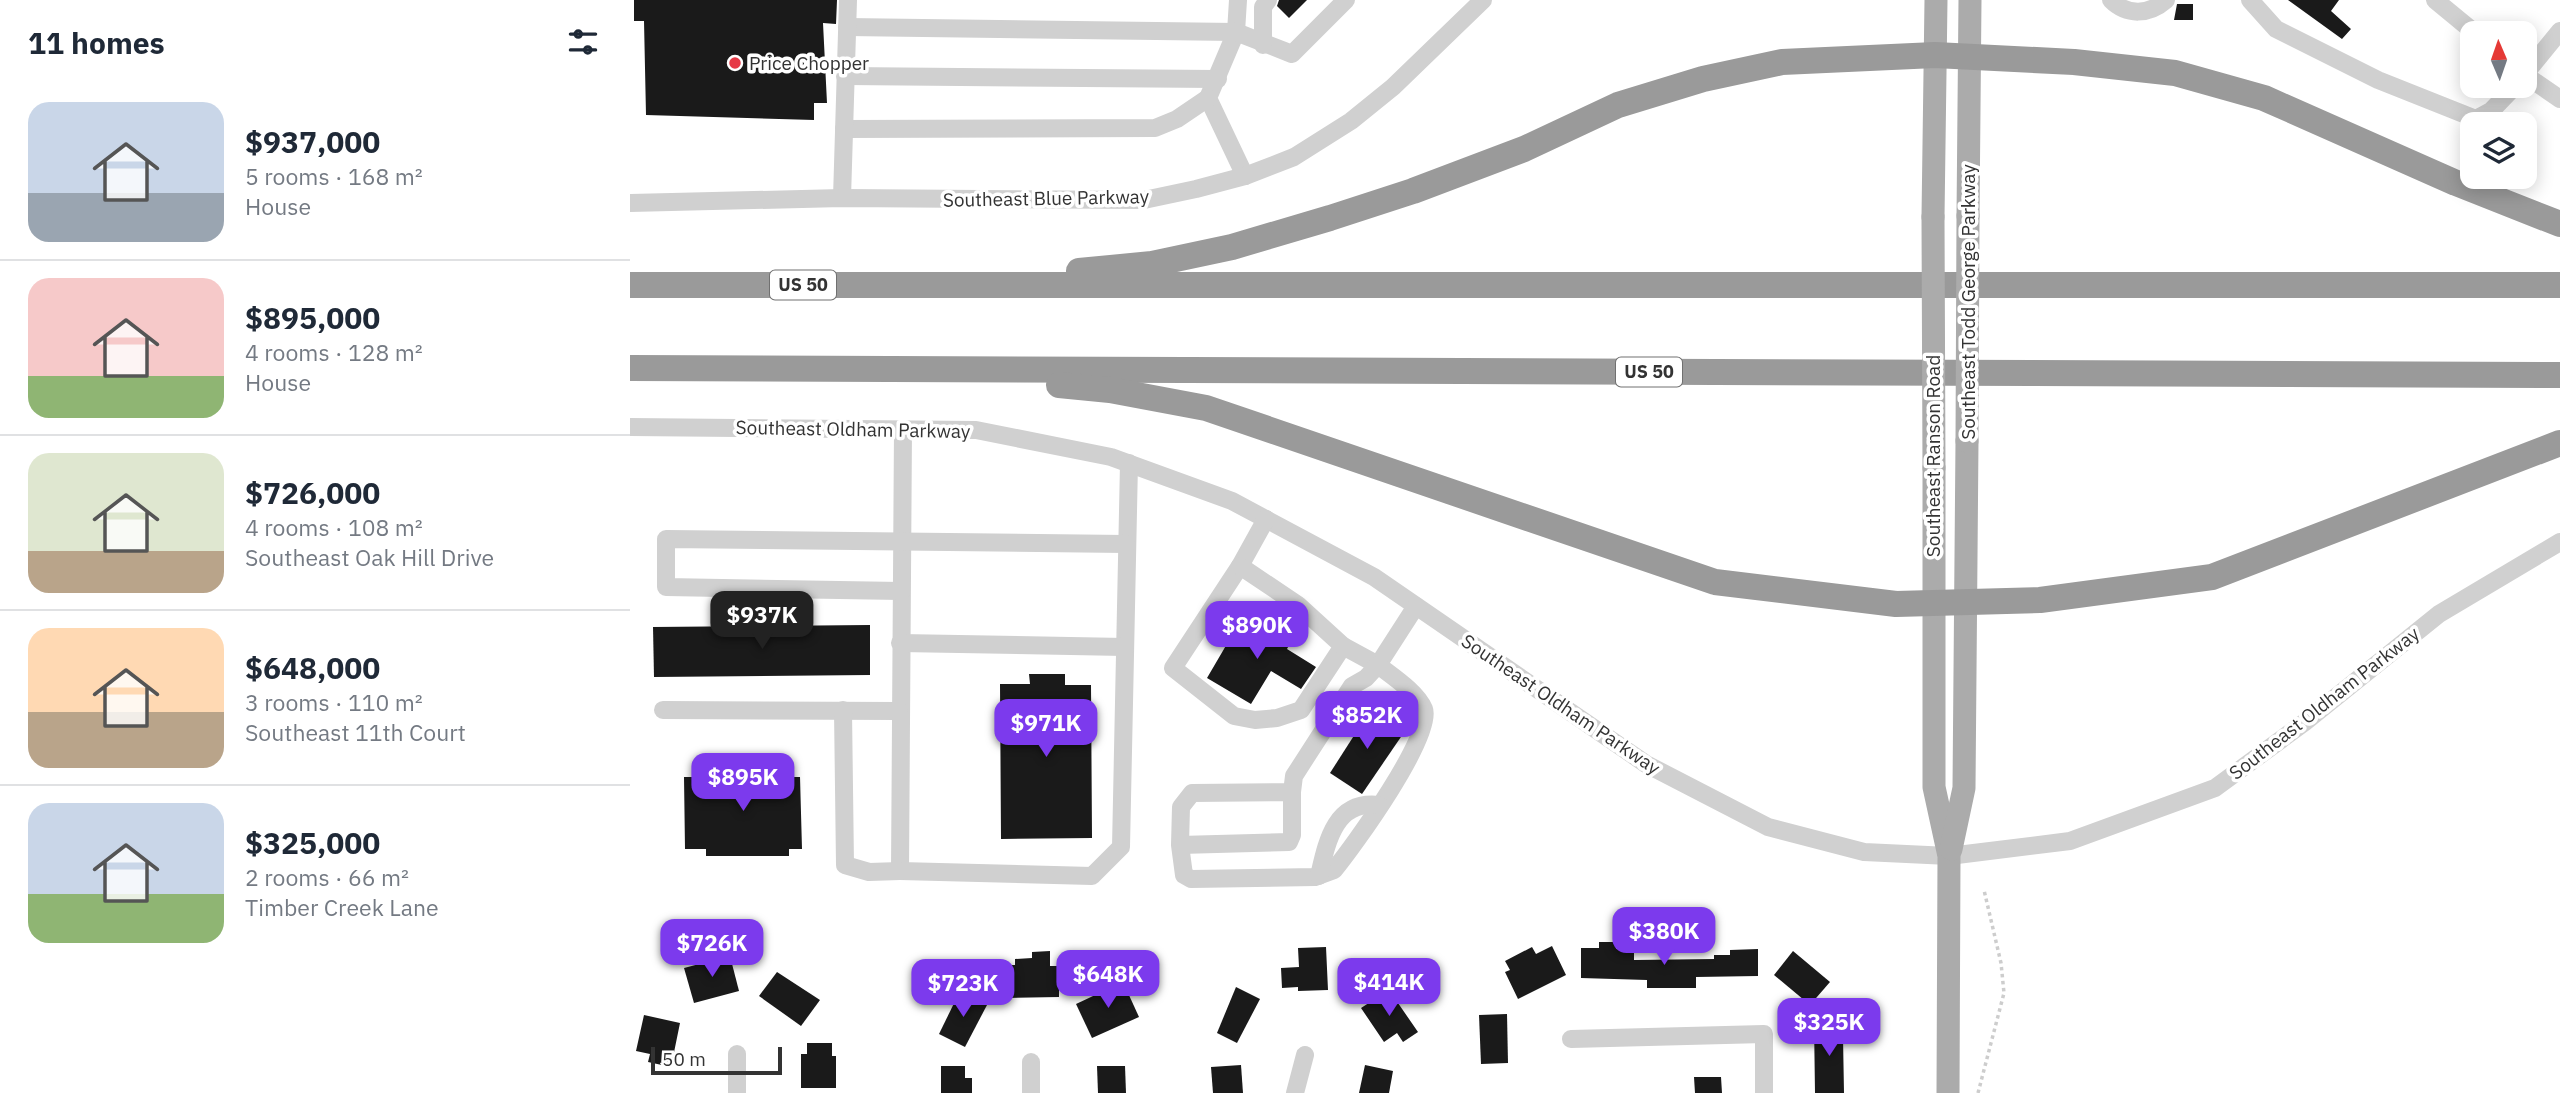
<!DOCTYPE html>
<html lang="en">
<head>
<meta charset="utf-8">
<style>
	:root { --surface:#fff; --page:#f2f2f3; --text:#1f2937; --muted:#747a83; --line:#e0e1e3; --accent:#7c3aed }
	body { margin:0; font-family:"IBM Plex Sans",sans-serif; background:var(--page); color:var(--text); height:100vh; display:flex; flex-direction:column; font-size:26px; white-space:nowrap }
	* { box-sizing:border-box; margin:0 }
	p { font-size:23px; color:var(--muted) }
	.icon { flex:none; width:38px; height:38px; fill:none; stroke:currentColor; stroke-width:2; stroke-linecap:round; stroke-linejoin:round }
	.map { position:relative; flex:1; overflow:hidden }
	.sheet { display:flex; flex-direction:column; background:var(--surface); width:630px }
	.sheet>* { flex:none }
	.needle { width:46px; rotate:358deg }
	.buttons { position:absolute; left:1830px; top:21px; display:grid; gap:14px }
	.buttons a { display:grid; place-items:center; width:77px; height:77px; border-radius:14px; background:var(--surface); box-shadow:0 4px 18px #0003; font-size:35px }
	.scale { position:absolute; left:21px; bottom:18px; width:131px; box-sizing:border-box; padding-left:7px; border:4px solid #333; border-top:0; font-size:19px; line-height:24px; white-space:nowrap; color:#333; -webkit-text-stroke:5px #fff; paint-order:stroke }
	.price { position:absolute; translate:-50% -60px; padding:0 16px; border-radius:14px; background:var(--accent); color:#fff; font-size:23px; line-height:46px; filter:drop-shadow(0 2px 4px #0008) }
	.price::after { content:''; position:absolute; left:50%; top:42px; width:21px; height:16px; margin-left:-10px; background:inherit; clip-path:polygon(0 0,100% 0,50% 100%) }
	.price.on { background:#222; color:#fff }
	ul { padding:0; list-style:none }
	li { display:flex; align-items:center; gap:21px; height:175px; padding:0 28px }
	li+li { border-top:2px solid var(--line) }
	li span { display:grid; place-items:center; flex:none; width:196px; height:140px; border-radius:21px; color:#555 }
	li>.icon { margin-inline-start:auto }
	span .icon { width:84px; height:84px; fill:#fffc; stroke-width:1 }
	li b { font-size:30px }
	h2 { display:flex; justify-content:space-between; align-items:center; height:84px; padding:0 28px; font-size:30px }
	main { display:flex; flex:1; min-height:0 }
	.map>svg:first-child { display:block }
</style>
</head>
<body>
<main>
<section class="sheet">
<h2>11 homes<svg class="icon" aria-label="filters" viewBox="0 0 24 24"><path d="M4 7h16M4 17h16"/><circle cx="9" cy="7" r="2"/><circle cx="15" cy="17" r="2"/></svg></h2>
<ul>
<li><span style="background:linear-gradient(#c9d6e8 65%,#9aa5b1 0)"><svg class="icon" aria-label="home" viewBox="0 0 24 24"><path d="M3 11l9-7 9 7M6 9v11h12V9"/></svg></span><div><b>$937,000</b><p>5 rooms · 168 m²</p><p>House</p></div></li>
<li><span style="background:linear-gradient(#f6c9c9 70%,#8fb573 0)"><svg class="icon" aria-label="home" viewBox="0 0 24 24"><path d="M3 11l9-7 9 7M6 9v11h12V9"/></svg></span><div><b>$895,000</b><p>4 rooms · 128 m²</p><p>House</p></div></li>
<li><span style="background:linear-gradient(#dfe7d0 70%,#b9a48a 0)"><svg class="icon" aria-label="home" viewBox="0 0 24 24"><path d="M3 11l9-7 9 7M6 9v11h12V9"/></svg></span><div><b>$726,000</b><p>4 rooms · 108 m²</p><p>Southeast Oak Hill Drive</p></div></li>
<li><span style="background:linear-gradient(#ffd9b3 60%,#b9a48a 0)"><svg class="icon" aria-label="home" viewBox="0 0 24 24"><path d="M3 11l9-7 9 7M6 9v11h12V9"/></svg></span><div><b>$648,000</b><p>3 rooms · 110 m²</p><p>Southeast 11th Court</p></div></li>
<li><span style="background:linear-gradient(#c9d6e8 65%,#8fb573 0)"><svg class="icon" aria-label="home" viewBox="0 0 24 24"><path d="M3 11l9-7 9 7M6 9v11h12V9"/></svg></span><div><b>$325,000</b><p>2 rooms · 66 m²</p><p>Timber Creek Lane</p></div></li>
</ul>
</section>
<div class="map">
<svg width="1930" height="1093" viewBox="0 0 1930 1093">
	<rect width="100%" height="100%" fill="#fff"/>
	<g fill="#1a1a1a">
		<path d="M4,0h203l-1,24 -13,-1 4,80h-13v17l-168,-5 -2,-94h-10z"/>
		<path d="M649,0h28l-18,18 -12,-12z"/>
		<path d="M1658,0h51l-8,11 20,18 -9,10z"/>
		<path d="M1547,4h16v16h-19z"/>
		<path d="M611,614l49,29 -3,6 29,18 -15,22 -30,-18 -20,33 -44,-26 24,-41 -3,-2z"/>
		<path d="M240,625v50l-216,2 -1,-50z"/>
		<path d="M399,674h36v11h26l1,153 -91,1 -1,-155h30z"/>
		<path d="M741,709l34,22 -43,63 -32,-21z"/>
		<path d="M117,770l42,1v6h11l2,72h-13v7h-83v-7h-21l-1,-72h21v-6z"/>
		<path d="M969,942h17v7h18v11l80,-1v-4h16v-5l28,-1v27l-62,1v11h-49v-8l-66,-2v-30h18z"/>
		<path d="M922,946l14,29 -48,24 -13,-27 5,-2 -5,-9 27,-14 4,7z"/>
		<path d="M696,947l2,43 -30,1v-4l-16,1 -1,-20 18,-1 -1,-19z"/>
		<path d="M420,951v15h9v31l-54,1v-33h10v-6l17,-1v-6z"/>
		<path d="M1163,951l37,31 -20,23 -36,-30z"/>
		<path d="M100,956l9,35 -45,12 -10,-35z"/>
		<path d="M147,972l43,28 -19,26 -42,-30z"/>
		<path d="M493,982l16,35 -47,21 -16,-34z"/>
		<path d="M606,987l24,12 -23,44 -20,-10z"/>
		<path d="M759,990l29,42 -15,10 -6,-9 -13,9 -23,-34z"/>
		<path d="M330,991l27,14 -22,42 -26,-13z"/>
		<path d="M877,1014l1,49 -27,1 -2,-49z"/>
		<path d="M14,1015l36,8 -9,44 -23,-5 2,-8 -14,-3z"/>
		<path d="M1209,1021v16h4l1,56h-29l-1,-71z"/>
		<path d="M177,1043h25v13h4v32h-35v-34h6z"/>
		<path d="M611,1065l2,28h-30l-2,-26z"/>
		<path d="M735,1065l28,6 -4,22h-30z"/>
		<path d="M311,1066h24v12h7v15h-31z"/>
		<path d="M467,1066h28l1,27h-28z"/>
		<path d="M1064,1077h27l1,16h-27z"/>
	</g>
	<g fill="none" stroke-linecap="round" stroke-linejoin="round">
		<path stroke="#cdcdcd" stroke-width="3.5" stroke-dasharray="3.5 3.5" stroke-linecap="butt" d="M1348,1093l26,-100 -3,-30 -17,-73"/>
		<g stroke="#d0d0d0" stroke-width="18">
			<path d="M608,0l-2,32 -28,66 37,78"/>
			<path d="M1481,0c16,16 38,15 55,0"/>
			<path d="M1620,0l26,29 102,51 98,39 15,-8 24,-25"/>
			<path d="M1805,0l40,33"/>
			<path d="M217,27l389,5 56,22 54,-54"/>
			<path d="M633,45v-38l5,-7"/>
			<path d="M1895,74l35,-43"/>
			<path d="M1895,75l35,24"/>
			<path d="M215,76l373,3"/>
			<path d="M214,129l311,-1 22,-9 31,-21"/>
			<path d="M212,198l6,-198"/>
			<path d="M0,203l212,-5 302,2 52,-11 49,-13 49,-19 57,-36 42,-34 90,-87"/>
			<path d="M0,427l346,3 135,27 121,44 142,76 272,187 122,63 96,25 85,4 121,-15 145,-53 90,-66 134,-108 121,-72"/>
			<path d="M273,429l-3,442 192,5 29,-29 8,-384"/>
			<path d="M636,519l-26,47 -67,102 61,48 21,4 22,-2 24,-8 42,-64 35,19 38,-59"/>
			<path d="M610,566l58,39 45,41"/>
			<path d="M271,591l-235,-4v-48l460,5"/>
			<path d="M270,643l225,4"/>
			<path d="M33,710l236,1"/>
			<path d="M213,710l2,155 24,7 31,-1"/>
			<path d="M550,845l4,30 7,4 124,-2 19,-7c19,-23 100,-135 90,-161 -7,-17 -32,-33 -46,-44l-12,13 -14,8 -58,90 -2,16 -100,1 -11,14 -1,38 109,-3 3,-7v-43"/>
			<path d="M689,876c8,-35 16,-76 60,-71"/>
			<path d="M941,1039l193,-5v59"/>
			<path d="M107,1093v-39"/>
			<path d="M401,1093v-31"/>
			<path d="M665,1093l10,-38"/>
		</g>
		<g stroke="#ababab" stroke-width="23">
			<path d="M1338,216l2,-216"/>
			<path d="M1303,217l3,-217"/>
			<path d="M1304,468v319l15,69 -1,237"/>
			<path d="M1321,849l13,-61 3,-347"/>
		</g>
		<g stroke="#9a9a9a" stroke-width="26">
			<path d="M449,271l73,-7 80,-17 98,-29 83,-27 111,-42 94,-44 85,-26 79,-17 153,-7 139,7 101,11 89,25 192,85 104,41"/>
			<path d="M0,285h1930"/>
			<path d="M0,368l1930,7"/>
			<path d="M429,385l51,5 96,18 509,174 181,22 144,-4 172,-23 348,-134"/>
		</g>
		<g stroke="#ababab" stroke-width="23">
			<path d="M1303,217l1,251"/>
			<path d="M1337,441l1,-225"/>
		</g>
	</g>
	<circle fill="#e63946" stroke="#fff" stroke-width="2.5" cx="105" cy="63" r="7"/>
	<g text-anchor="middle" stroke-width="7" stroke-linejoin="round" paint-order="stroke">
		<g fill="#fff" stroke="#707070" stroke-width="2">
			<rect x="140" y="270.5" width="66" height="29" rx="5"/>
			<rect x="986" y="357.5" width="66" height="29" rx="5"/>
		</g>
		<g font-size="18" font-weight="bold" fill="#333">
			<text x="173" y="291">US 50</text>
			<text x="1019" y="378">US 50</text>
		</g>
		<g font-size="19" fill="#333" stroke="#fff" text-anchor="start">
			<text x="119" y="70">Price Chopper</text>
		</g>
		<g font-size="19" fill="#333" stroke="#fff">
			<text transform="translate(416 198) rotate(-1)" y="7">Southeast Blue Parkway</text>
			<text transform="translate(1338 302) rotate(-90)" y="7">Southeast Todd George Parkway</text>
			<text transform="translate(223 429) rotate(1)" y="7">Southeast Oldham Parkway</text>
			<text transform="translate(1303 456) rotate(-90)" y="7">Southeast Ranson Road</text>
			<text transform="translate(1694 703) rotate(-38)" y="7">Southeast Oldham Parkway</text>
			<text transform="translate(931 704) rotate(34)" y="7">Southeast Oldham Parkway</text>
		</g>
	</g>
</svg>
<div class="buttons">
<a><svg class="needle" viewBox="-14 -14 28 28"><path d="M0-13l5 13h-10z" fill="#e53935"/><path d="M0 13l5-13h-10z" fill="#747a83"/></svg></a>
<a><svg class="icon" aria-label="layers" viewBox="0 0 24 24"><path d="M12 4l9 5-9 5-9-5zM3 14l9 5 9-5"/></svg></a>
</div>
<div class="scale">50 m</div>
<b class="price on" style="left:132px;top:651px">$937K</b>
<b class="price" style="left:627px;top:661px">$890K</b>
<b class="price" style="left:737px;top:751px">$852K</b>
<b class="price" style="left:416px;top:759px">$971K</b>
<b class="price" style="left:113px;top:813px">$895K</b>
<b class="price" style="left:1034px;top:967px">$380K</b>
<b class="price" style="left:82px;top:979px">$726K</b>
<b class="price" style="left:478px;top:1010px">$648K</b>
<b class="price" style="left:759px;top:1018px">$414K</b>
<b class="price" style="left:333px;top:1019px">$723K</b>
<b class="price" style="left:1199px;top:1058px">$325K</b>
</div>
</main>
</body>
</html>
